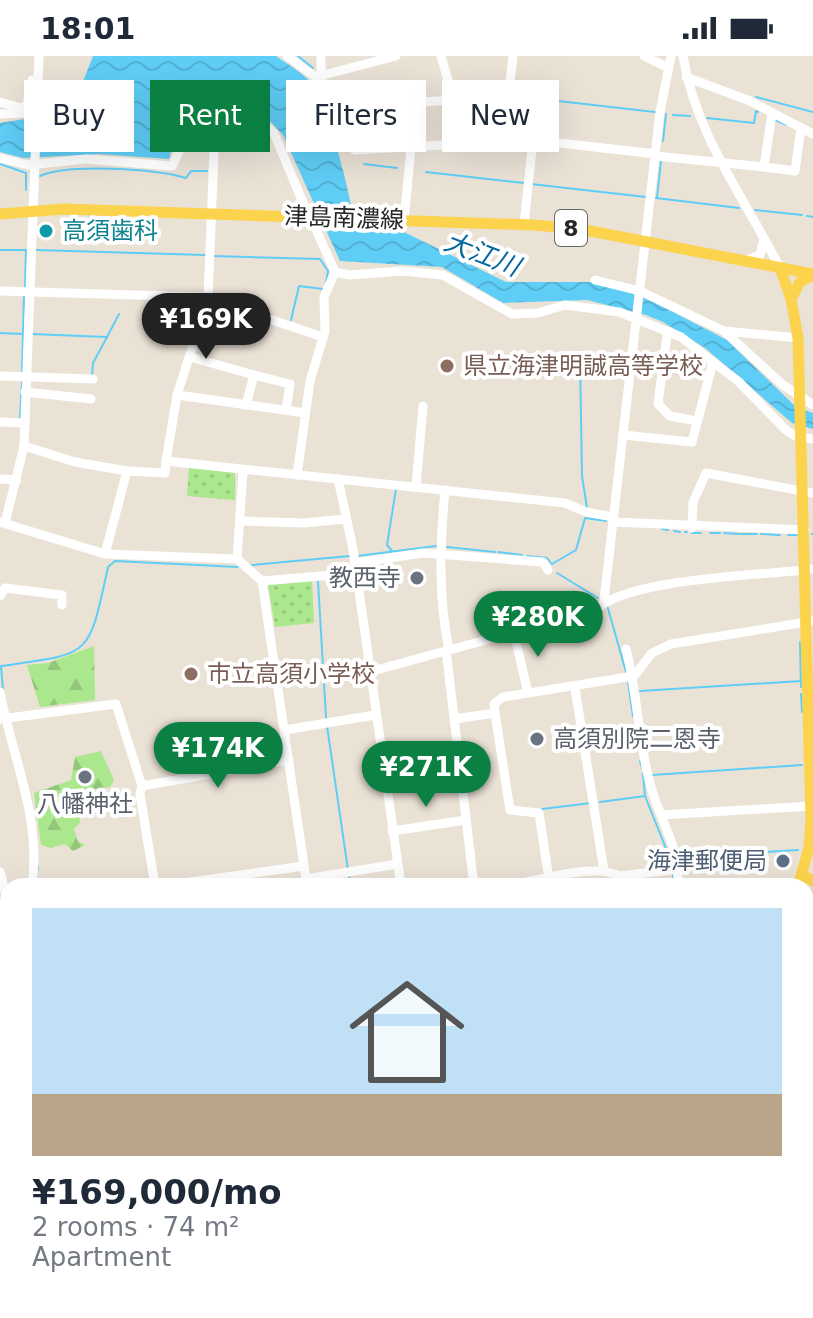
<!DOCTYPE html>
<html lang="en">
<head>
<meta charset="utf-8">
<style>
	:root { --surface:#fff; --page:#f6f6f7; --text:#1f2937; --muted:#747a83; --line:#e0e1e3; --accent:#0b8043 }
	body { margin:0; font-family:"DejaVu Sans","Noto Sans JP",sans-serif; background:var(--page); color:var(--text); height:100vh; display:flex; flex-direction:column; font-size:30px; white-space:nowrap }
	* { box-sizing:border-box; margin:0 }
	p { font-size:26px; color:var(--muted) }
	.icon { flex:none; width:44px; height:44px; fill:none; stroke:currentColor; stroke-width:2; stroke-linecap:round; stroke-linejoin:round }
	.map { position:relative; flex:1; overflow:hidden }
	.drawer { position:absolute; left:0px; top:822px; width:814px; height:440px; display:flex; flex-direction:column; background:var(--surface); border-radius:24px 24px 0 0; box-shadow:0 8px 32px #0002 }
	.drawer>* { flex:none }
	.banner { position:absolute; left:24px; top:24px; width:766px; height:72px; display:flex; gap:16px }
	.price { position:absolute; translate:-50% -68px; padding:0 18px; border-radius:28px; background:var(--accent); color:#fff; font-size:26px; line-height:52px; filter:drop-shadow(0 2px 4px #0008) }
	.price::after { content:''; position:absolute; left:50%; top:48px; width:24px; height:18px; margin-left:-12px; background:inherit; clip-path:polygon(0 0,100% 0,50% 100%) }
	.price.active { background:#222; color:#fff }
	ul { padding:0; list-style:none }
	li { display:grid; align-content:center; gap:16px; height:424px; padding:0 32px }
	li+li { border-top:2px solid var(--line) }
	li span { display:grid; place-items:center; height:248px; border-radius:0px; color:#555 }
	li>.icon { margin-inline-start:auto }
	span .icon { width:144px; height:144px; fill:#fffc; stroke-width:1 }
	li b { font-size:34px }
	.pill { padding:0 28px; border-radius:0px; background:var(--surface); box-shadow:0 8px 32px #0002; font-size:28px; line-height:72px }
	.pill.active { background:var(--accent); color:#fff }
	.status { display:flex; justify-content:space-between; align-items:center; height:56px; padding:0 40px; background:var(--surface); direction:ltr }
	.status svg { height:22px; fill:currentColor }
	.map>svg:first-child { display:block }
</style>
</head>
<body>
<div class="status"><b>18:01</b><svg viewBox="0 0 49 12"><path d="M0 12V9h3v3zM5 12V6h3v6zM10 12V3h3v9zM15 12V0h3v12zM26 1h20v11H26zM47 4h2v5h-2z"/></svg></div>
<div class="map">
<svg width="813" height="1262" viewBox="0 0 813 1262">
	<defs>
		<pattern id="grass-dots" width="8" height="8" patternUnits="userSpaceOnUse" patternTransform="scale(2)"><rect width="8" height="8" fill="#abe78d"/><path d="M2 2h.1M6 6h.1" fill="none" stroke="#93c67a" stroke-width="1.8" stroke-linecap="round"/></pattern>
		<pattern id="forest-firs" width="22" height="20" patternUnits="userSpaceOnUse" patternTransform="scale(2)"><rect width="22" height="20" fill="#abe78d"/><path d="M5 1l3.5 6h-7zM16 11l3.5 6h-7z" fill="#93c67a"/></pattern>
		<pattern id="water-waves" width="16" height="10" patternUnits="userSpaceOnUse" patternTransform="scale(2)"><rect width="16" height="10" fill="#5fcef7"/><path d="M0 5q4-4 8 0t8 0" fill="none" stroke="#53b1d4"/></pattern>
	</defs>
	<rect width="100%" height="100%" fill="#ebe2d6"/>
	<g fill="url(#grass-dots)">
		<path d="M189,412l46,5v27l-48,-4z"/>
		<path d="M312,525l2,42 -39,4 -7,-42z"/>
	</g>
	<g fill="url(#forest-firs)">
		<path d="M94,590l1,54 -55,7 -13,-42 21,-2z"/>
		<path d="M101,695l13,29 -4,7 -32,5 2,31 -6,6 4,12 7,4 -12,6 -8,-7 -14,4 -10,-3 -7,-52 37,-13 4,-23z"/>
	</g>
	<path fill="url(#water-waves)" d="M93,0h183c11,8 26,16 35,27 17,22 41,114 43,143l3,3 47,3 102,50h86l52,15 83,43 69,67 17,6v16l-21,-6 -87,-75 -42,-26 -17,-7 -59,-15 -84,3 -61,-36 -102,-6 -57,-126 -15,-16c-11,-2 -19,1 -31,0 -42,-1 -56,-6 -68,40l-70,-5 -76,4 -23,-6v-29l62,-10 18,-24z"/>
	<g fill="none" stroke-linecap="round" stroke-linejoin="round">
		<g stroke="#5fcef7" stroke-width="2">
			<path d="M298,0l15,12"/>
			<path d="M514,40l141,16"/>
			<path d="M756,41l57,15"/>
			<path d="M673,59l17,1"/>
			<path d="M707,62l47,5 2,-12 2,1"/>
			<path d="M775,64l12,5"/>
			<path d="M663,85l3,-27"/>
			<path d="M0,108l26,9v17"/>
			<path d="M364,108l33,4"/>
			<path d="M426,116l98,11"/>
			<path d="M40,120c28,-13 116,-7 146,2l5,-7h16"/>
			<path d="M531,128l115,13"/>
			<path d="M656,142l83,10"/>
			<path d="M657,142l4,-37"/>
			<path d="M755,154l47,5"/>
			<path d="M807,160l6,1"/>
			<path d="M0,194h26l-1,37"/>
			<path d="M36,194l169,5"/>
			<path d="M213,200l107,3 8,12 -2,12"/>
			<path d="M291,264l8,-34 24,3"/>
			<path d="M0,277l23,1"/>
			<path d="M31,278l76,3 12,-23"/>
			<path d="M580,302l2,118 5,32"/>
			<path d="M22,316l2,-76"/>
			<path d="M92,319l1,-12 14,-26"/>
			<path d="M20,363l2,-37"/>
			<path d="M662,473l6,1"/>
			<path d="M674,475l6,1"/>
			<path d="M685,476h2"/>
			<path d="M692,477h9"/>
			<path d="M710,477h10"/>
			<path d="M724,477l15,1"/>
			<path d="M741,478h16"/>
			<path d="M761,478l19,1"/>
			<path d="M812,478h1"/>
			<path d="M788,479h9"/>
			<path d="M447,491l48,5"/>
			<path d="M392,495l-5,-6 9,-56"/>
			<path d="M498,496l24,3"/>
			<path d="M357,500l79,-10"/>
			<path d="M527,500l20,2 4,5"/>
			<path d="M552,508l24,-14 9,-32 21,3"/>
			<path d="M252,509l98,-9"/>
			<path d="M557,517l41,25"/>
			<path d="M318,525l8,137"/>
			<path d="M607,549l19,67"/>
			<path d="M800,586l1,45"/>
			<path d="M628,626l5,34"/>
			<path d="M3,634l-2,-24c91,-13 87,-7 107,-99l7,-6 123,6"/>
			<path d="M640,635l161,-10"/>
			<path d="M801,638l1,18"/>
			<path d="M327,670l21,144"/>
			<path d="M640,705l2,7"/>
			<path d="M643,717l2,23 28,70"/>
			<path d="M652,719l150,-10"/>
			<path d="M600,746l45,-6"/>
			<path d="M542,753l49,-6"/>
			<path d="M680,801l118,-7"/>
			<path d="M349,819l2,11"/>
			<path d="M36,828l2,-17"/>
			<path d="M673,830v-12"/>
			<path d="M806,879h7"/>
			<path d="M0,928l8,-3"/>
			<path d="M0,954l8,25"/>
			<path d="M806,1051h7"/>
			<path d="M0,1053l8,1"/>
			<path d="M806,1099l7,-1"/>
			<path d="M0,1135l8,-3"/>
			<path d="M806,1183l7,-1"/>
			<path d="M0,1250l8,-8"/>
			<path d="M330,1254l3,8"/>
			<path d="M636,1254l3,8"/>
			<path d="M205,1262l21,-8"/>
			<path d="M486,1262l20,-8"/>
		</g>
		<g stroke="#fff" stroke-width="9">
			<path d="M287,0l27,20h6l76,-20"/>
			<path d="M321,0c-1,28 7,78 34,94l178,-10 123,14"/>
			<path d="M441,0l13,45"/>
			<path d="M644,0l23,11"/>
			<path d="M683,0c13,80 61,141 97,212"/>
			<path d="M686,21l64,24 63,33"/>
			<path d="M508,43l5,-43"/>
			<path d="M0,46l22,6 5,-4 5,-24"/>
			<path d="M416,48l6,43"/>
			<path d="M772,57l-8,54 31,4 6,-43"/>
			<path d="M0,58l26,-1 1,-6"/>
			<path d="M215,72l-7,170 -31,97 -11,66 399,42 21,9 28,5"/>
			<path d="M355,94l-11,-28c48,-25 110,-21 164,-23l-6,43"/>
			<path d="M656,100l108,11"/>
			<path d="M0,102l28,7 58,-6 86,7 17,-35 76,-6 9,8 35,84"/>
			<path d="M404,164l7,-72"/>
			<path d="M524,168l9,-84"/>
			<path d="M745,205l15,-6 4,-15"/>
			<path d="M335,216l14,3 53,-4 41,4 69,39 26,-1 27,-8 54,7 62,25 32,25 -21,80 -69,-7"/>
			<path d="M595,224l45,11 84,40 59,54 30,20"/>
			<path d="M0,235l203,6 120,40"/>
			<path d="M724,275l74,7"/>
			<path d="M670,276l-3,3 -9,69 12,12 27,5"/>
			<path d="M190,301l64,18 -8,30"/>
			<path d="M713,306l25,19 48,49 9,6 18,3"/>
			<path d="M254,319l36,9 -4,26"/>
			<path d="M0,320l93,3"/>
			<path d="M25,336l66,7"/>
			<path d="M177,339l128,18"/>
			<path d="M0,366l25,1"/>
			<path d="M24,390l51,16 52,9"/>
			<path d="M297,419l13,-94 15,-50 -1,-34 11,-25 -24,-54"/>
			<path d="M0,423l17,1"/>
			<path d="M338,423l15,70 48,337"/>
			<path d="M416,431l7,-81"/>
			<path d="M445,434c-5,54 -7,107 4,160"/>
			<path d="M240,465l64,2 42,-4"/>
			<path d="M0,466l105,32 132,5 25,22 45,305"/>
			<path d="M613,466l192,8"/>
			<path d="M5,467l19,-77 15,-390"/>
			<path d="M692,472l1,-26 13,-29 107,20"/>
			<path d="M105,498l22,-83 38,2 1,-12"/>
			<path d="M237,503l6,-88"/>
			<path d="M354,507l69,-10 120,9 5,8"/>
			<path d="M262,525l94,-8"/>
			<path d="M0,540l5,-8 57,7v10"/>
			<path d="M604,544l56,-488 11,-56"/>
			<path d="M514,577l14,60"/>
			<path d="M626,593c14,54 12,114 35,166l150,-9"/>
			<path d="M446,594l28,236"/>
			<path d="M369,616l226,-62c37,-33 164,-34 218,-41"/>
			<path d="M575,632l29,183"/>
			<path d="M0,636c12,65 42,126 32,194"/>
			<path d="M495,657l15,97 29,3 11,73"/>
			<path d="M0,663l116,-15 26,82 -2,8 15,92"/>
			<path d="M455,663l40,-6 -1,-9 9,-7 131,-21 18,-23 19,-9 142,-23"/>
			<path d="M285,674l90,-15"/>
			<path d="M142,730l147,-26"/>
			<path d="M661,759l16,42 1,29"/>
			<path d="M392,775l74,-11"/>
			<path d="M0,816l8,32"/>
			<path d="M619,820l60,-7"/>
			<path d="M306,823l91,-15"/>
			<path d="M162,830l142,-20"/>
			<path d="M508,830c28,-5 87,-24 111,-10l2,10"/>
			<path d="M806,922l7,-1"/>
			<path d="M0,974l8,32"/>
			<path d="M806,1056h7"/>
			<path d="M0,1095h8"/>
			<path d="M806,1140h7"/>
			<path d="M0,1221l8,-3"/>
			<path d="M806,1225l7,-1"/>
			<path d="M128,1254l4,8"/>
			<path d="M644,1254l3,8"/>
			<path d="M724,1254l1,8"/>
			<path d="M24,1262l20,-8"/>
			<path d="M380,1262l22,-8"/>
			<path d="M603,1262l21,-8"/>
		</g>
		<g stroke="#fbd34c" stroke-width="11">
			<path d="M0,158l64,-5 470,16 46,4 233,45"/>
			<path d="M780,212l11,31 7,39 13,481 -2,29 -11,38"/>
			<path d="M791,243l9,-17 13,-7"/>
			<path d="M803,819l10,6"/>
			<path d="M0,1259l8,-7"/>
		</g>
	</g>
	<circle fill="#0f9aa8" stroke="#fff" stroke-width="3" cx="46" cy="175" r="8"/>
	<g fill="#8d6e63" stroke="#fff" stroke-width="3">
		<circle cx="447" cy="310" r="8"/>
		<circle cx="191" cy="618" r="8"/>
	</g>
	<g fill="#6b7280" stroke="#fff" stroke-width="3">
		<circle cx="417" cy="522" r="8"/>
		<circle cx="537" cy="683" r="8"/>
		<circle cx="85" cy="721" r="8"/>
	</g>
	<circle fill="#5c6f8a" stroke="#fff" stroke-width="3" cx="783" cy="805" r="8"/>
	<g text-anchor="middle" stroke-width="8" stroke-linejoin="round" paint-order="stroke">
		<rect fill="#fff" stroke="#686868" stroke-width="2" x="555" y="154" width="32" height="36" rx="6"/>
		<g font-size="22" font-weight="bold" fill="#272727">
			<text x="571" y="180">8</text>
		</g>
		<g font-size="24" fill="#272727" stroke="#fff">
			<text transform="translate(344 162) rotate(2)" y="8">津島南濃線</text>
		</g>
		<g font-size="24" fill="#0d838f" stroke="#fff" text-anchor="start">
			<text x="62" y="183">高須歯科</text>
		</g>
		<g font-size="24" fill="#785e54" stroke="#fff" text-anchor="start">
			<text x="463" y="318">県立海津明誠高等学校</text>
			<text x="207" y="626">市立高須小学校</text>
		</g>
		<g font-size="24" fill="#5b616d" stroke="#fff" text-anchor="end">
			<text x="401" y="530">教西寺</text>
			<text x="553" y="691" text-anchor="start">高須別院二恩寺</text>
			<text x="85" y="756" text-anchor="middle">八幡神社</text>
		</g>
		<g font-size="24" fill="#4e5e75" stroke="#fff" text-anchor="end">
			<text x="767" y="813">海津郵便局</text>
		</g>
		<g font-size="26" font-style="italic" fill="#03689e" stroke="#fff">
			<text transform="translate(482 198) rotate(21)" y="9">大江川</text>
		</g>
	</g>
</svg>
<b class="price active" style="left:206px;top:305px">¥169K</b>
<b class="price" style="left:538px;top:603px">¥280K</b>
<b class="price" style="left:218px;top:734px">¥174K</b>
<b class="price" style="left:426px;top:753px">¥271K</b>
<div class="banner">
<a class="pill">Buy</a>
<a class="pill active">Rent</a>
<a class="pill">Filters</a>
<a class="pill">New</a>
</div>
<section class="drawer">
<ul>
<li><span style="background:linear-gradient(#bfe0f5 75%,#b9a48a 0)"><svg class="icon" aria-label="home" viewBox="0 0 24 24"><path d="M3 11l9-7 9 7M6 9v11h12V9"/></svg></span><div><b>¥169,000/mo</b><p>2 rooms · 74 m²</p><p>Apartment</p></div></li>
</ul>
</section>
</div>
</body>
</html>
